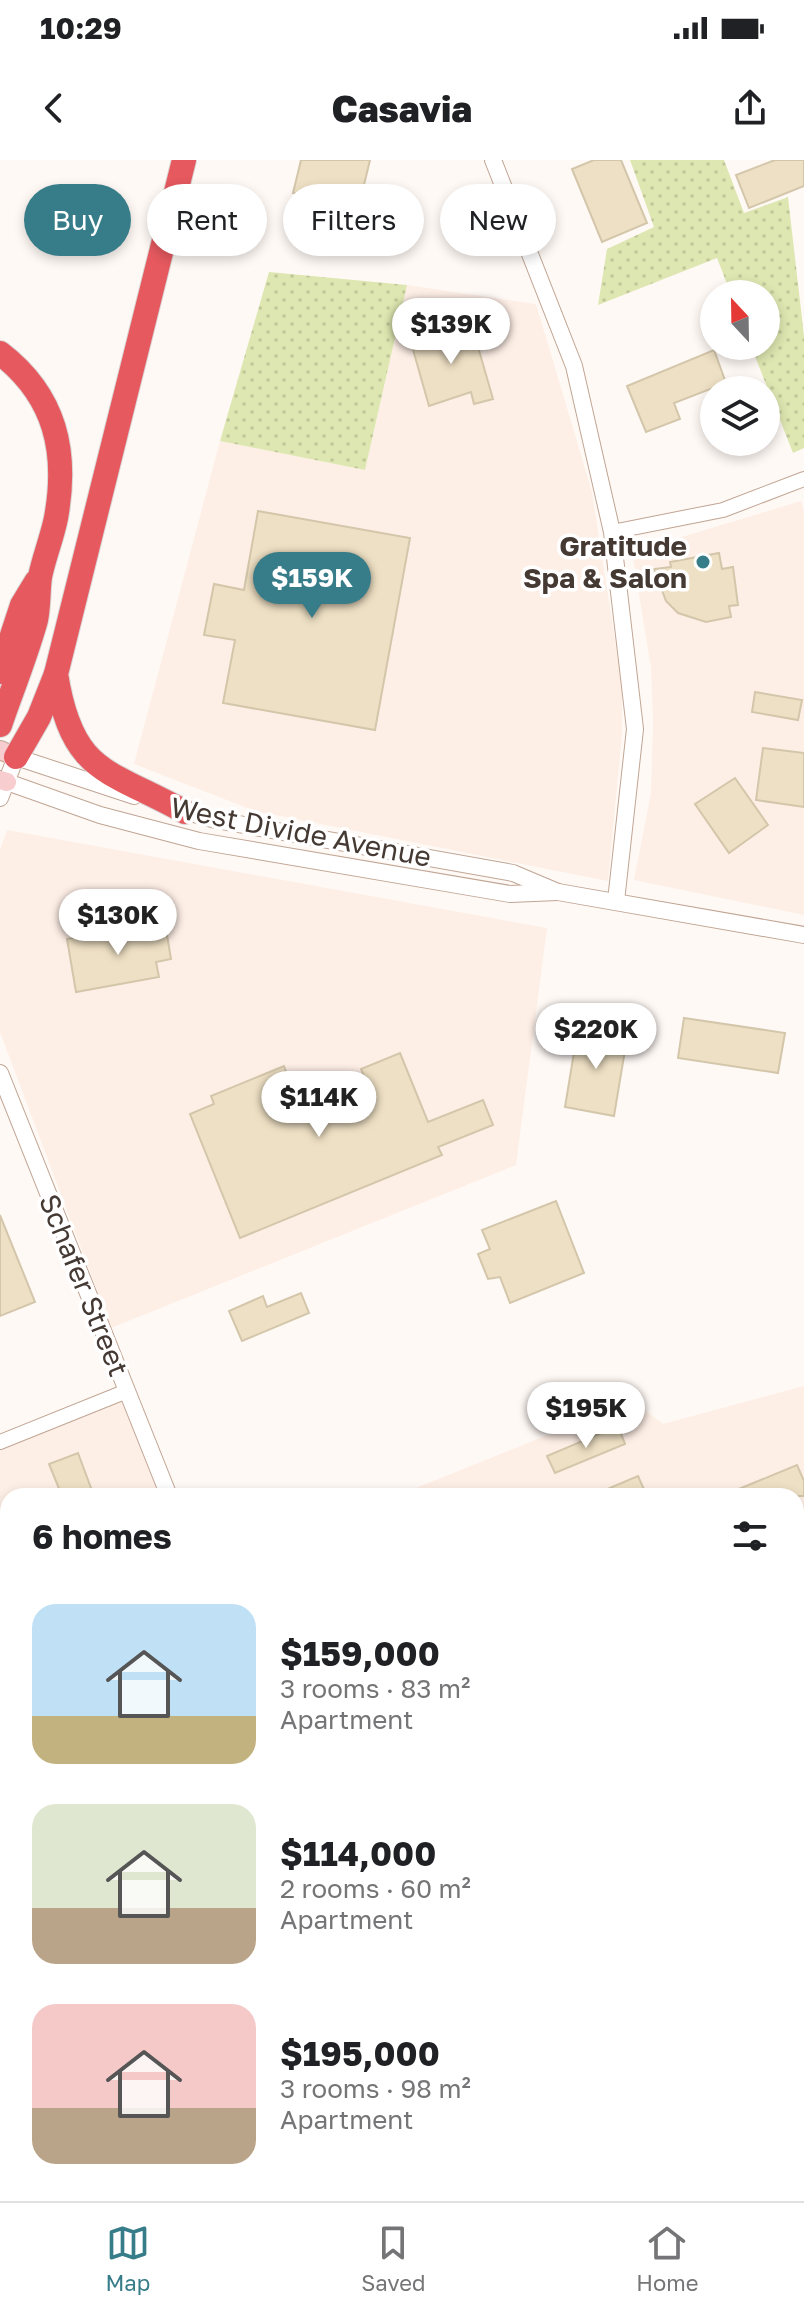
<!DOCTYPE html>
<html lang="en">
<head>
<meta charset="utf-8">
<style>
	:root { --surface:#fff; --page:#f6f6f6; --text:#202124; --muted:#757577; --line:#e0e0e0; --accent:#377c89 }
	body { margin:0; font-family:"Golos Text",sans-serif; background:var(--page); color:var(--text); height:100vh; display:flex; flex-direction:column; font-size:30px; white-space:nowrap }
	* { box-sizing:border-box; margin:0 }
	p { font-size:26px; color:var(--muted) }
	.icon { flex:none; width:44px; height:44px; fill:none; stroke:currentColor; stroke-width:2; stroke-linecap:round; stroke-linejoin:round }
	.map { position:relative; flex:1; overflow:hidden }
	.side { position:absolute; left:0px; top:1328px; width:804px; height:714px; display:flex; flex-direction:column; background:var(--surface); border-radius:24px 24px 0 0; box-shadow:0 4px 12px #0003 }
	.side>* { flex:none }
	.banner { position:absolute; left:24px; top:24px; width:756px; height:72px; display:flex; gap:16px }
	.needle { width:52px; rotate:338deg }
	.controls { position:absolute; left:700px; top:120px; display:grid; gap:16px }
	.controls a { display:grid; place-items:center; width:80px; height:80px; border-radius:50%; background:var(--surface); box-shadow:0 4px 12px #0003; font-size:40px }
	.price { position:absolute; translate:-50% -68px; padding:0 18px; border-radius:28px; background:#fff; color:#222; font-size:26px; line-height:52px; filter:drop-shadow(0 2px 4px #0008) }
	.price::after { content:''; position:absolute; left:50%; top:48px; width:24px; height:18px; margin-left:-12px; background:inherit; clip-path:polygon(0 0,100% 0,50% 100%) }
	.price.current { background:var(--accent); color:#fff }
	ul { padding:0; list-style:none }
	li { display:flex; align-items:center; gap:24px; height:200px; padding:0 32px }
	li span { display:grid; place-items:center; flex:none; width:224px; height:160px; border-radius:24px; color:#555 }
	li>.icon { margin-inline-start:auto }
	span .icon { width:96px; height:96px; fill:#fffc; stroke-width:1 }
	li b { font-size:34px }
	h2 { display:flex; justify-content:space-between; align-items:center; height:96px; padding:0 32px; font-size:34px }
	.chip { padding:0 28px; border-radius:36px; background:var(--surface); box-shadow:0 4px 12px #0003; font-size:28px; line-height:72px }
	.chip.current { background:var(--accent); color:#fff }
	.status { display:flex; justify-content:space-between; align-items:center; height:56px; padding:0 40px; background:var(--surface); direction:ltr }
	.status svg { height:22px; fill:currentColor }
	header { display:flex; justify-content:space-between; align-items:center; height:104px; padding:0 32px; background:var(--surface); font-size:36px; font-weight:800 }
	.dock { display:flex; justify-content:space-around; align-items:center; height:112px; border-top:2px solid var(--line); background:var(--surface); font-size:22px; color:var(--muted) }
	.dock a { display:grid; justify-items:center; gap:4px }
	.dock .current { color:var(--accent) }
	.map>svg:first-child { display:block }
</style>
</head>
<body>
<div class="status"><b>10:29</b><svg viewBox="0 0 49 12"><path d="M0 12V9h3v3zM5 12V6h3v6zM10 12V3h3v9zM15 12V0h3v12zM26 1h20v11H26zM47 4h2v5h-2z"/></svg></div>
<header><svg class="icon" aria-label="back" viewBox="0 0 24 24"><path d="M15 5l-7 7 7 7"/></svg>Casavia<svg class="icon" aria-label="share" viewBox="0 0 24 24"><path d="M12 15V3M7 8l5-5 5 5M5 13v7h14v-7"/></svg></header>
<div class="map">
<svg width="804" height="2041" viewBox="0 0 804 2041">
	<defs>
		<pattern id="grass-dots" width="8" height="8" patternUnits="userSpaceOnUse" patternTransform="scale(2)"><rect width="8" height="8" fill="#dee7b1"/><path d="M2 2h.1M6 6h.1" fill="none" stroke="#c0c799" stroke-width="1.8" stroke-linecap="round"/></pattern>
	</defs>
	<rect width="100%" height="100%" fill="#fff9f5"/>
	<g fill="#feefe6">
		<path d="M407,125l129,19 56,188 30,194v48l-14,147 -353,-70 -121,-47 86,-323 145,29z"/>
		<path d="M801,341l3,10v404l-170,-35 17,-87 2,-71 -2,-54 -19,-116z"/>
		<path d="M7,670l540,98 -31,237 -405,163 -111,-296v-182z"/>
		<path d="M804,1226v809l-15,6h-789v-759l127,-51 42,105h-161v698h788v-698h-400l237,-95 30,23z"/>
	</g>
	<g fill="url(#grass-dots)">
		<path d="M630,0h94l20,53 44,-16 16,139v112l-11,5 -42,-107h15v-52h-35l-14,-36 -119,47 9,-56 47,-22z"/>
		<path d="M269,112l138,13 -42,185 -145,-29z"/>
	</g>
	<g fill="#eee0c4" stroke="#d3c6aa" stroke-width="2">
		<path d="M301,0h69l-14,58 -48,-11 2,-10 -17,-4z"/>
		<path d="M594,0h27l26,63 -45,19 -30,-73z"/>
		<path d="M775,0h29v26l-55,22 -13,-33z"/>
		<path d="M472,166l21,73 -19,5 -3,-12 -42,14 -19,-67z"/>
		<path d="M714,190l12,33 -52,20 6,16 -34,13 -19,-46z"/>
		<path d="M258,351l152,27 -35,192 -152,-27 12,-63 -31,-5 10,-51 30,6z"/>
		<path d="M719,393l3,16 11,-2 5,38 -9,1 2,11 -25,5 -28,-9 -12,-12 -12,-32 17,-2 -1,-5z"/>
		<path d="M755,532l47,8 -4,20 -46,-8z"/>
		<path d="M763,588l41,5v54l-48,-7z"/>
		<path d="M735,618l33,47 -39,28 -34,-49z"/>
		<path d="M165,763l6,36 -15,3 3,15 -83,15 -9,-53z"/>
		<path d="M684,858l101,15 -7,40 -100,-15z"/>
		<path d="M578,868l44,3 -1,6 6,1 -13,78 -49,-9z"/>
		<path d="M400,893l28,69 55,-22 10,25 -55,22 4,8 -202,83 -50,-124 24,-10 -3,-8 73,-30 8,22 36,-15 7,17 30,-12 -4,-9z"/>
		<path d="M556,1041l28,72 -74,30 -10,-26 -12,2 -10,-25 12,-5 -8,-19z"/>
		<path d="M0,1055l35,87 -35,14z"/>
		<path d="M301,1133l8,20 -67,28 -13,-30 34,-15 4,11z"/>
		<path d="M618,1266l7,18 -70,29 -8,-17z"/>
		<path d="M78,1293l16,43h-32l-13,-32z"/>
		<path d="M797,1305l7,16v15h-82z"/>
		<path d="M638,1316l9,20h-56z"/>
	</g>
	<g fill="none" stroke-linecap="round" stroke-linejoin="round">
		<defs>
			<g id="minor">
				<path d="M612,372l111,-22 81,-31"/>
				<path d="M0,1282l127,-51"/>
				<path d="M796,1503l8,-3"/>
			</g>
			<g id="tertiary">
				<path d="M493,0l81,206 38,166 23,197 -19,172"/>
				<path d="M7,622l93,33 99,26 311,53 48,-2"/>
				<path d="M0,638l16,-41 118,39"/>
				<path d="M176,649l40,11 297,53 45,19 246,43"/>
				<path d="M0,913l169,423"/>
				<path d="M443,2034l3,7"/>
				<path d="M789,2041l15,-6"/>
			</g>
			<g id="secondary">
				<path d="M0,590l16,7"/>
				<path d="M0,620l7,2"/>
			</g>
			<g id="motorway">
				<path d="M184,0l-128,514c16,101 52,95 129,138"/>
				<path d="M0,193c56,43 68,99 56,165 -4,20 -12,39 -16,59 -2,14 -1,29 -4,43 -10,36 -24,70 -36,105"/>
				<path d="M0,512l22,-67 14,-23"/>
				<path d="M16,597l23,-40 17,-43"/>
			</g>
		</defs>
		<use href="#minor" stroke="#c0a594" stroke-width="16"/>
		<use href="#tertiary" stroke="#c0a594" stroke-width="18"/>
		<use href="#secondary" stroke="#c0a594" stroke-width="20"/>
		<use href="#motorway" stroke="#dad7d6" stroke-width="26"/>
		<use href="#minor" stroke="#fff" stroke-width="14"/>
		<use href="#tertiary" stroke="#fff" stroke-width="16"/>
		<use href="#secondary" stroke="#f7cdcf" stroke-width="18"/>
		<use href="#motorway" stroke="#e5595f" stroke-width="24"/>
	</g>
	<circle fill="#377c89" stroke="#fff" stroke-width="3" cx="703" cy="402" r="8"/>
	<g text-anchor="middle" stroke-width="7" stroke-linejoin="round" paint-order="stroke">
		<g font-size="28" font-weight="bold" fill="#453933" stroke="#fff" text-anchor="end">
			<text x="687" y="396">Gratitude<tspan x="687" dy="32">Spa &amp; Salon</tspan></text>
		</g>
		<g font-size="28" fill="#453933" stroke="#fff">
			<text transform="translate(301 672) rotate(11)" y="10">West Divide Avenue</text>
			<text transform="translate(84 1125) rotate(68)" y="10">Schafer Street</text>
		</g>
	</g>
</svg>
<div class="controls">
<a><svg class="needle" viewBox="-14 -14 28 28"><path d="M0-13l5 13h-10z" fill="#e53935"/><path d="M0 13l5-13h-10z" fill="#757577"/></svg></a>
<a><svg class="icon" aria-label="layers" viewBox="0 0 24 24"><path d="M12 4l9 5-9 5-9-5zM3 14l9 5 9-5"/></svg></a>
</div>
<b class="price" style="left:451px;top:206px">$139K</b>
<b class="price current" style="left:312px;top:460px">$159K</b>
<b class="price" style="left:118px;top:797px">$130K</b>
<b class="price" style="left:596px;top:911px">$220K</b>
<b class="price" style="left:319px;top:979px">$114K</b>
<b class="price" style="left:586px;top:1290px">$195K</b>
<div class="banner">
<a class="chip current">Buy</a>
<a class="chip">Rent</a>
<a class="chip">Filters</a>
<a class="chip">New</a>
</div>
<section class="side">
<h2>6 homes<svg class="icon" aria-label="filters" viewBox="0 0 24 24"><path d="M4 7h16M4 17h16"/><circle cx="9" cy="7" r="2"/><circle cx="15" cy="17" r="2"/></svg></h2>
<ul>
<li><span style="background:linear-gradient(#bfe0f5 70%,#c2b280 0)"><svg class="icon" aria-label="home" viewBox="0 0 24 24"><path d="M3 11l9-7 9 7M6 9v11h12V9"/></svg></span><div><b>$159,000</b><p>3 rooms · 83 m²</p><p>Apartment</p></div></li>
<li><span style="background:linear-gradient(#dfe7d0 65%,#b9a48a 0)"><svg class="icon" aria-label="home" viewBox="0 0 24 24"><path d="M3 11l9-7 9 7M6 9v11h12V9"/></svg></span><div><b>$114,000</b><p>2 rooms · 60 m²</p><p>Apartment</p></div></li>
<li><span style="background:linear-gradient(#f6c9c9 65%,#b9a48a 0)"><svg class="icon" aria-label="home" viewBox="0 0 24 24"><path d="M3 11l9-7 9 7M6 9v11h12V9"/></svg></span><div><b>$195,000</b><p>3 rooms · 98 m²</p><p>Apartment</p></div></li>
</ul>
</section>
</div>
<nav class="dock">
<a class="current"><svg class="icon" aria-label="map" viewBox="0 0 24 24"><path d="M3 6l6-2 6 2 6-2v14l-6 2-6-2-6 2zM9 4v14M15 6v14"/></svg>Map</a>
<a><svg class="icon" aria-label="saved" viewBox="0 0 24 24"><path d="M7 4h10v16l-5-4-5 4z"/></svg>Saved</a>
<a><svg class="icon" aria-label="home" viewBox="0 0 24 24"><path d="M3 11l9-7 9 7M6 9v11h12V9"/></svg>Home</a>
</nav>
</body>
</html>
